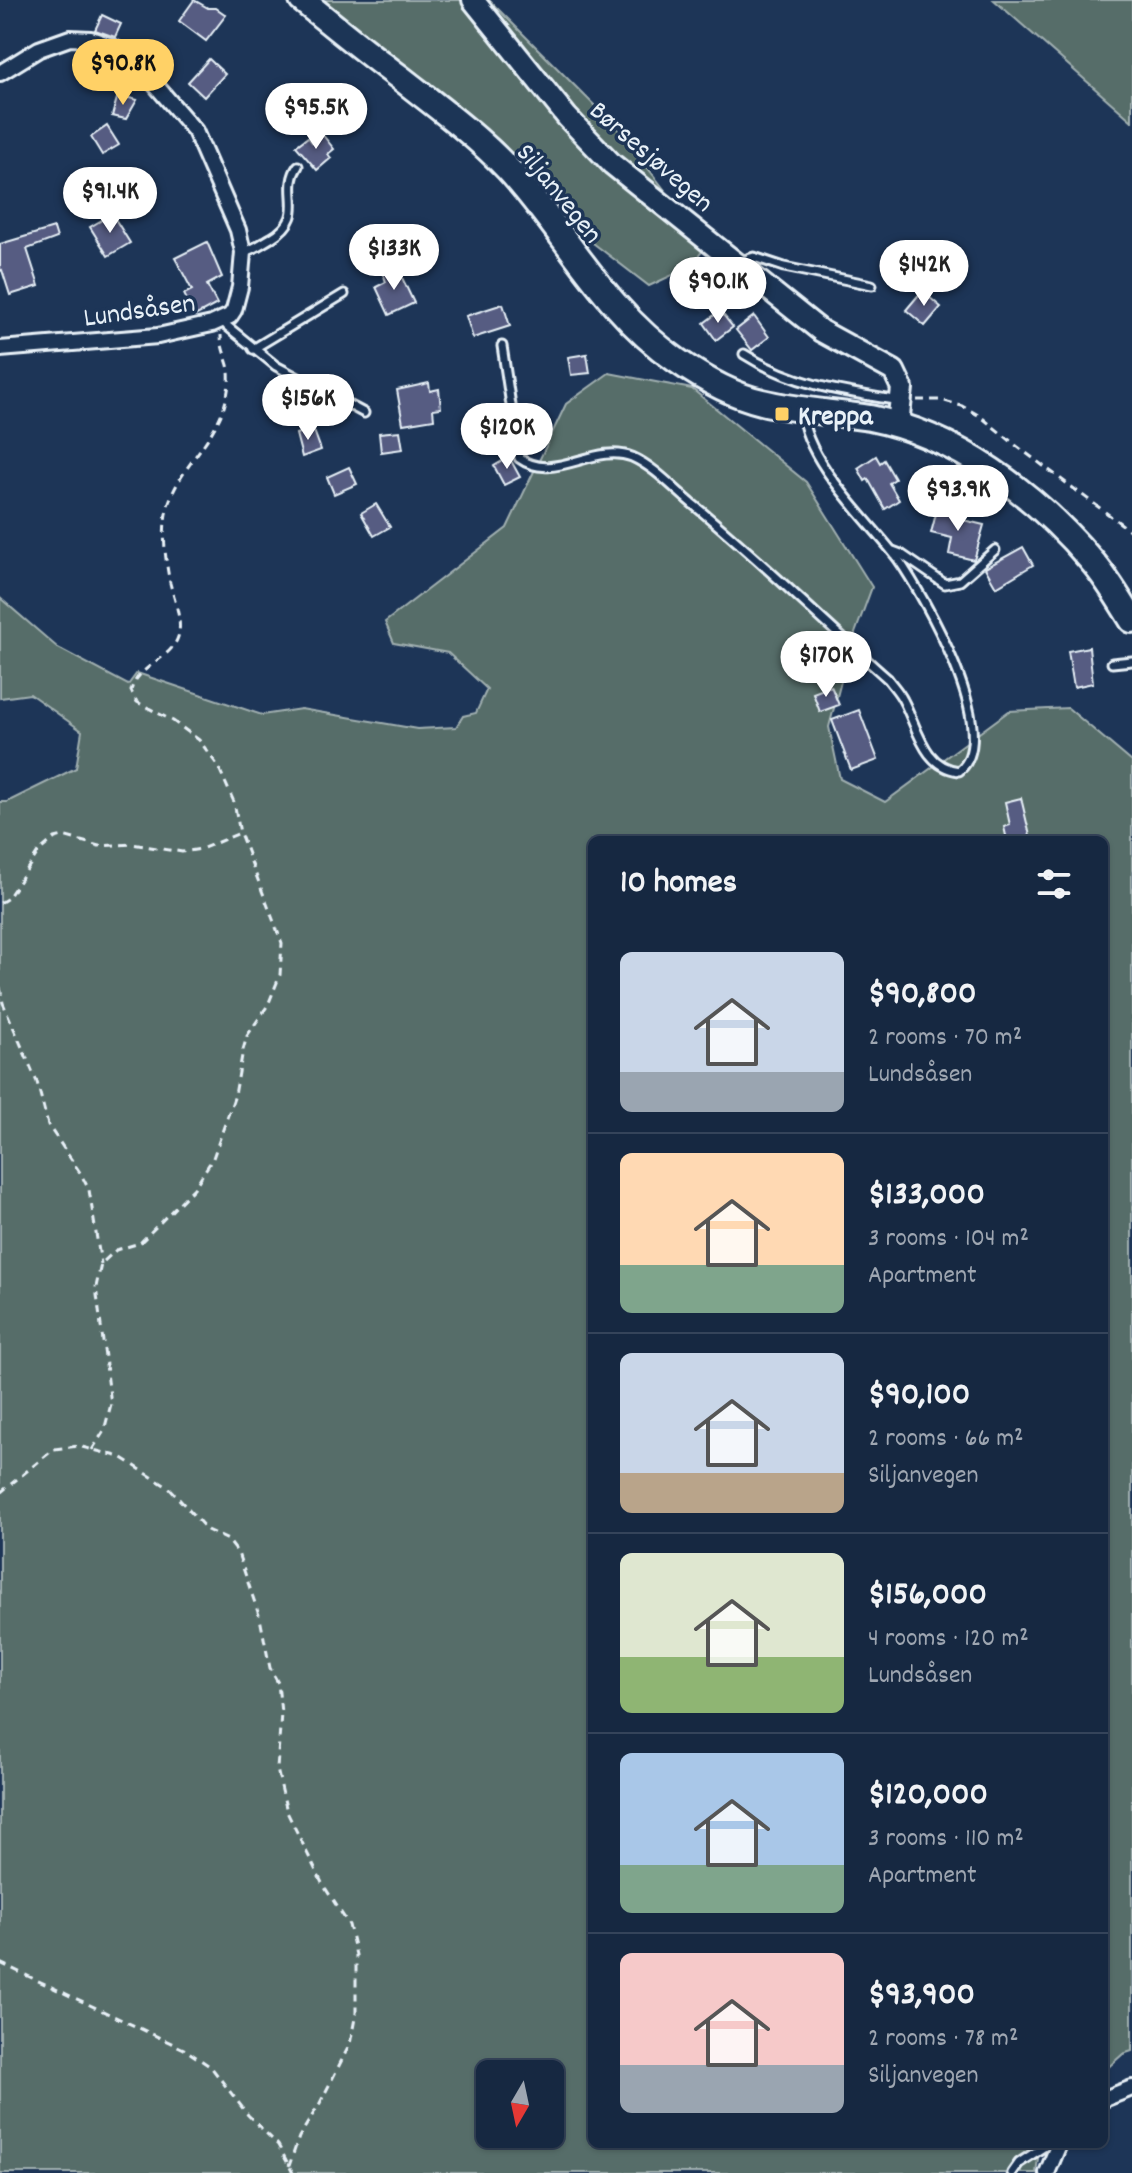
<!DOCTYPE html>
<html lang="en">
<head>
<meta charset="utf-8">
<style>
	:root { --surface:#162841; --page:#23344c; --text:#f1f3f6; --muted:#9ea6b1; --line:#35445a; --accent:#ffd166 }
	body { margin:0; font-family:Dekko,sans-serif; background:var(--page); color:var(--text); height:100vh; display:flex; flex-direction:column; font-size:30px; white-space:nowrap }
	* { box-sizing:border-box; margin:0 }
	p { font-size:26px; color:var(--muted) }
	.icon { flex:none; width:44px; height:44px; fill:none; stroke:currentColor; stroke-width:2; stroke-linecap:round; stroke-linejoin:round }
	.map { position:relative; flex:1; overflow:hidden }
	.panel { position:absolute; left:588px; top:836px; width:520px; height:1312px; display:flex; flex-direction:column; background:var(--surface); border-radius:12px; box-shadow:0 2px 6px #0004,0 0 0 2px var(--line) }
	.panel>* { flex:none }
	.needle { width:52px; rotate:189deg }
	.tools { position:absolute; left:476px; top:2060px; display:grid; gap:16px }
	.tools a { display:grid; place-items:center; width:88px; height:88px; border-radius:12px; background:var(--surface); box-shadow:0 2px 6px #0004,0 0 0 2px var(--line); font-size:40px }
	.price { position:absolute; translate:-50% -68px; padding:0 18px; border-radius:28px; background:#fff; color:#222; font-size:26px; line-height:52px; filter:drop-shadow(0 2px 4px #0008) }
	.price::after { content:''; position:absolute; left:50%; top:48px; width:24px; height:18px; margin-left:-12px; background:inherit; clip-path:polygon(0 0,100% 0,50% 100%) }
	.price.on { background:var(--accent); color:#111 }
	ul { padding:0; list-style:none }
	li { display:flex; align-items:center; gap:24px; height:200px; padding:0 32px }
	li+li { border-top:2px solid var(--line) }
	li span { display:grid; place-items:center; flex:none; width:224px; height:160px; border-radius:12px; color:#555 }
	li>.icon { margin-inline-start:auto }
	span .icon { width:96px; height:96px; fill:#fffc; stroke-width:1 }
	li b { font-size:34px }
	h2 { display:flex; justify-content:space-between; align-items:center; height:96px; padding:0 32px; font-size:34px }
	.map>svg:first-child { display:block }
</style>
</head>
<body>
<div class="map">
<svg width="1132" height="2173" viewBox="0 0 1132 2173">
	<rect width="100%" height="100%" fill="#1d3557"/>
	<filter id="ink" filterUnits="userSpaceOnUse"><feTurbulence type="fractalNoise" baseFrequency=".0125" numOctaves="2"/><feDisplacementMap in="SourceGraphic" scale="16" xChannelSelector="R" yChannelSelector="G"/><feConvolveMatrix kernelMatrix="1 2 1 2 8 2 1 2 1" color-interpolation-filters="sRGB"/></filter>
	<g filter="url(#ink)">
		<g fill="#576d69" stroke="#a0afb0" stroke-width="2" fill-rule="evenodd">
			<path d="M301,0h188l128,128 90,117 -17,22 -41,19 -56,-43 -92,-101 -139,-108z"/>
			<path d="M994,0h138v122v-1z"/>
			<path d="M609,373l83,16 114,93 66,105 -22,60 -21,80 11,52 45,23 124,-91 59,-3 64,54v1289l-9,3 -19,17v-1231h-512v1304h448l-4,29h-1036v-1371h7l69,-34 6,-37 -52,-37 -30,4v-100l58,50 70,37 9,-12 125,42 39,-6 116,20 39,-2 7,-11 13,-3 11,-24 -39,-36 -54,-10 -9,-21 122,-94 59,-124zM490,2074h60v60h-60z"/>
		</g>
		<g fill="#565c82" stroke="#e8f1f8" stroke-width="2">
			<path d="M194,0l14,8h8l10,7 -20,26 -27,-20z"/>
			<path d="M102,15l19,9 -6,13 -20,-7z"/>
			<path d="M209,59l16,15 -21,23 -16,-15z"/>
			<path d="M118,95l19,5 -11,19 -14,-3z"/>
			<path d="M107,126l12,19 -17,10 -11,-18z"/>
			<path d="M322,134l12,15 -6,5 3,4 -14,12 -21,-24 12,-9 4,5z"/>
			<path d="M112,214l18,29 -22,13 -18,-29z"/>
			<path d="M54,228l3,10 -30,11 12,37 -29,9 -8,-25 -2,1v-27z"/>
			<path d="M207,242l15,35 -15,8 10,19 -22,12 -11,-22 8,-4 -17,-32z"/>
			<path d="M397,267l17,36 -25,12 -13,-28 10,-5 -3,-9z"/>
			<path d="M922,291l19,16 -16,19 -19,-16z"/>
			<path d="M503,304l7,22 -37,12 -7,-22z"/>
			<path d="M720,311l13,16 -17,13 -12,-17z"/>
			<path d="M754,316l15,21 -17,13 -16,-20z"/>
			<path d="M587,354l3,19 -19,2 -3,-18z"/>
			<path d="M429,383l1,8 9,-2 2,19 -8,1 1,10 -31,5 -6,-34z"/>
			<path d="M313,428l8,22 -19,7 -6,-23z"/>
			<path d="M400,431l3,18 -22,3 -2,-19z"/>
			<path d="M876,456l4,7 4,-3 11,19 -6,4 10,17 -14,9 -17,-30 -3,2 -7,-13z"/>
			<path d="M509,457l11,20 -16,8 -10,-19z"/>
			<path d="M349,467l8,17 -23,10 -7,-17z"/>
			<path d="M376,504l14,23 -16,9 -13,-23z"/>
			<path d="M938,506l22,6 -1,7 25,6 -10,35 -25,-6 3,-16 -21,-5z"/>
			<path d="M1023,547l10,18 -37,22 -11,-19z"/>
			<path d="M1089,647l4,36 -19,4 -6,-36z"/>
			<path d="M831,686l8,19 -19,7 -7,-19z"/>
			<path d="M859,710l19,50 -27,10 -19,-50z"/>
			<path d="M1021,798l10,42h-24l-3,-13 6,-2 -5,-23z"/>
		</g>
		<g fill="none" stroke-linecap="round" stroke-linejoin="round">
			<defs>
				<g id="lane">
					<path d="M243,252c10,-2 19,-9 28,-14 39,-23 9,-46 27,-72"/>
					<path d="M738,262l16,-5 30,10 88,18"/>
					<path d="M222,320l5,6 49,40 88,47"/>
					<path d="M502,346l17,112c35,26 75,-16 113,-1 23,10 44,34 63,49 67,55 128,116 193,173 5,7 11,13 15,21 15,28 20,67 56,71 45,-36 -36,-176 -61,-212 -30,-40 -92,-96 -96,-147"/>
					<path d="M253,349l91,-55"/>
					<path d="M744,354c48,31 101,38 156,47"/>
					<path d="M893,551l8,3 44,30 15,-3 35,-31"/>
					<path d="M1112,663l20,-2"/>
					<path d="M1012,2173l7,-10 29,-19"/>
				</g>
				<g id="street">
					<path d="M0,73l39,-24 31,-11 21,1 20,7 23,14 61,71 43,99 5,22 -3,35 -6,23 -4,6 -18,8 -54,12 -158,13"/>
					<path d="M1104,2099l28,-11"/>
					<path d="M1047,2173l12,-29"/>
				</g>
				<path id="secondary" d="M473,0l94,117 45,47 209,167 73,40 8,17 -4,37"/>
				<path id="primary" d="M302,0c33,27 66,54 100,79 37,29 74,56 106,90 58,63 96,141 168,191 26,18 55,35 86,42 36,9 72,10 108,16 86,17 165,76 221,142 16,18 28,39 41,60"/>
			</defs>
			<use href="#lane" stroke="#e8f1f8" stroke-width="13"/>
			<use href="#street" stroke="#e8f1f8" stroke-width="20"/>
			<use href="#secondary" stroke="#e8f1f8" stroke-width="26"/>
			<use href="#primary" stroke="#e8f1f8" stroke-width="30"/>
			<g stroke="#e8f1f8" stroke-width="3" stroke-dasharray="8 6" stroke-linecap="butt">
				<path d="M917,400h24l21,6 18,10 38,31 114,85"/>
				<path d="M0,903l8,-5 31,-47 16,-13 8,-2 36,10 33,-2 50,8 19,-3 39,-16"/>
				<path d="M0,987l3,16 34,79 11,43 33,49 8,16 12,74"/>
				<path d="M92,1450l12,-19 7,-27 -15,-117 5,-23 15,-14 24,-7 54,-55 19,-30 22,-63 8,-45 4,-14 21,-31 12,-30 2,-32 -42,-110 -6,-31 -16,-36 -19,-26 -26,-19 -36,-19 -6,-11c6,-26 39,-30 47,-54 5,-16 -4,-38 -8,-54 -4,-20 -7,-42 -5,-62 4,-44 45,-73 59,-114 4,-13 7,-28 4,-42 -3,-10 -7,-19 -7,-30"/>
				<path d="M0,1493l54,-44 24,-3 43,11 48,31 38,42 21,10 10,13 22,65 10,50 8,15 3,30 -4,56 10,43 35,71 27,42 7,30v58l-6,31 -30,59 -21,34 -10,29"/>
				<path d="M0,1963l184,86 27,18 37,48 30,30 15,28"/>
			</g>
			<use href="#lane" stroke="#1d3557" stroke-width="7"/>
			<use href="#street" stroke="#1d3557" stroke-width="14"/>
			<use href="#secondary" stroke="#1d3557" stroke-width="20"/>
			<use href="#primary" stroke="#1d3557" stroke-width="24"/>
		</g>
	</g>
	<rect fill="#ffd166" stroke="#1d3557" stroke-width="3" x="774" y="406" width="16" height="16" rx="4"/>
	<g text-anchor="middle" stroke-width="7" stroke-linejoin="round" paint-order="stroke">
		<g font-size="28" fill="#e8f1f8" stroke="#1d3557">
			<text transform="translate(653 155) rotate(41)" y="10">Børsesjøvegen</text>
			<text transform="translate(561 192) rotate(51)" y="10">Siljanvegen</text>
			<text transform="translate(139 308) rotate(-8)" y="10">Lundsåsen</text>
		</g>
		<g font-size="28" font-weight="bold" fill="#e8f1f8" stroke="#1d3557" text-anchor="start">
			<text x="798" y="424">Kreppa</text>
		</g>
	</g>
</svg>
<div class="tools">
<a><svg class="needle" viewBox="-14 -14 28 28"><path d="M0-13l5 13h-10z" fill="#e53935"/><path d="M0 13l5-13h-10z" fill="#9ea6b1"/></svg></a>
</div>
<b class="price on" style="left:123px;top:107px">$90.8K</b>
<b class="price" style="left:316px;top:151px">$95.5K</b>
<b class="price" style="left:110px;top:235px">$91.4K</b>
<b class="price" style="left:394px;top:292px">$133K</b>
<b class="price" style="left:924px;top:308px">$142K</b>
<b class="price" style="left:718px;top:325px">$90.1K</b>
<b class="price" style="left:308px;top:442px">$156K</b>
<b class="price" style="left:507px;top:471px">$120K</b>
<b class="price" style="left:958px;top:533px">$93.9K</b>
<b class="price" style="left:826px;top:699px">$170K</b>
<section class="panel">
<h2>10 homes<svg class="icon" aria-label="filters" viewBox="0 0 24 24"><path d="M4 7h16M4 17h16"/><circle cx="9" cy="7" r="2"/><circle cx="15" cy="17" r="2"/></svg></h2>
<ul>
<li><span style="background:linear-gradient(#c9d6e8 75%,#9aa5b1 0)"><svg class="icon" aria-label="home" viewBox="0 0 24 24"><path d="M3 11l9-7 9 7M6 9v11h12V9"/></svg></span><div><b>$90,800</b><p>2 rooms · 70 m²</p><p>Lundsåsen</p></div></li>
<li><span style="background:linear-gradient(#ffd9b3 70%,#7fa58c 0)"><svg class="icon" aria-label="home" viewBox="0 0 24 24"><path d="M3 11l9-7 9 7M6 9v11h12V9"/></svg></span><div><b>$133,000</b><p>3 rooms · 104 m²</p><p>Apartment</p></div></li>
<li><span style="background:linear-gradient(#c9d6e8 75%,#b9a48a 0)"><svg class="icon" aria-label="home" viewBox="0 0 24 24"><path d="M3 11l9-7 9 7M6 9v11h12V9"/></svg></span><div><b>$90,100</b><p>2 rooms · 66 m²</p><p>Siljanvegen</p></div></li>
<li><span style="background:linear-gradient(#dfe7d0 65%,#8fb573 0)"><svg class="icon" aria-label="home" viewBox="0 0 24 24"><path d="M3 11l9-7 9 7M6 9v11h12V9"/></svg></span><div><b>$156,000</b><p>4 rooms · 120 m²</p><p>Lundsåsen</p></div></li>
<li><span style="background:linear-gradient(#a9c7e8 70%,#7fa58c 0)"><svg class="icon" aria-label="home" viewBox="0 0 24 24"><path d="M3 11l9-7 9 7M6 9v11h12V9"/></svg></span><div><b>$120,000</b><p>3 rooms · 110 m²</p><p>Apartment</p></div></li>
<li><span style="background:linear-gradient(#f6c9c9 70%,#9aa5b1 0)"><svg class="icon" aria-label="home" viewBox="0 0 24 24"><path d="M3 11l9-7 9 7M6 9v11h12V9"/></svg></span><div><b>$93,900</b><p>2 rooms · 78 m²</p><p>Siljanvegen</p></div></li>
</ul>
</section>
</div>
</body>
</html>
